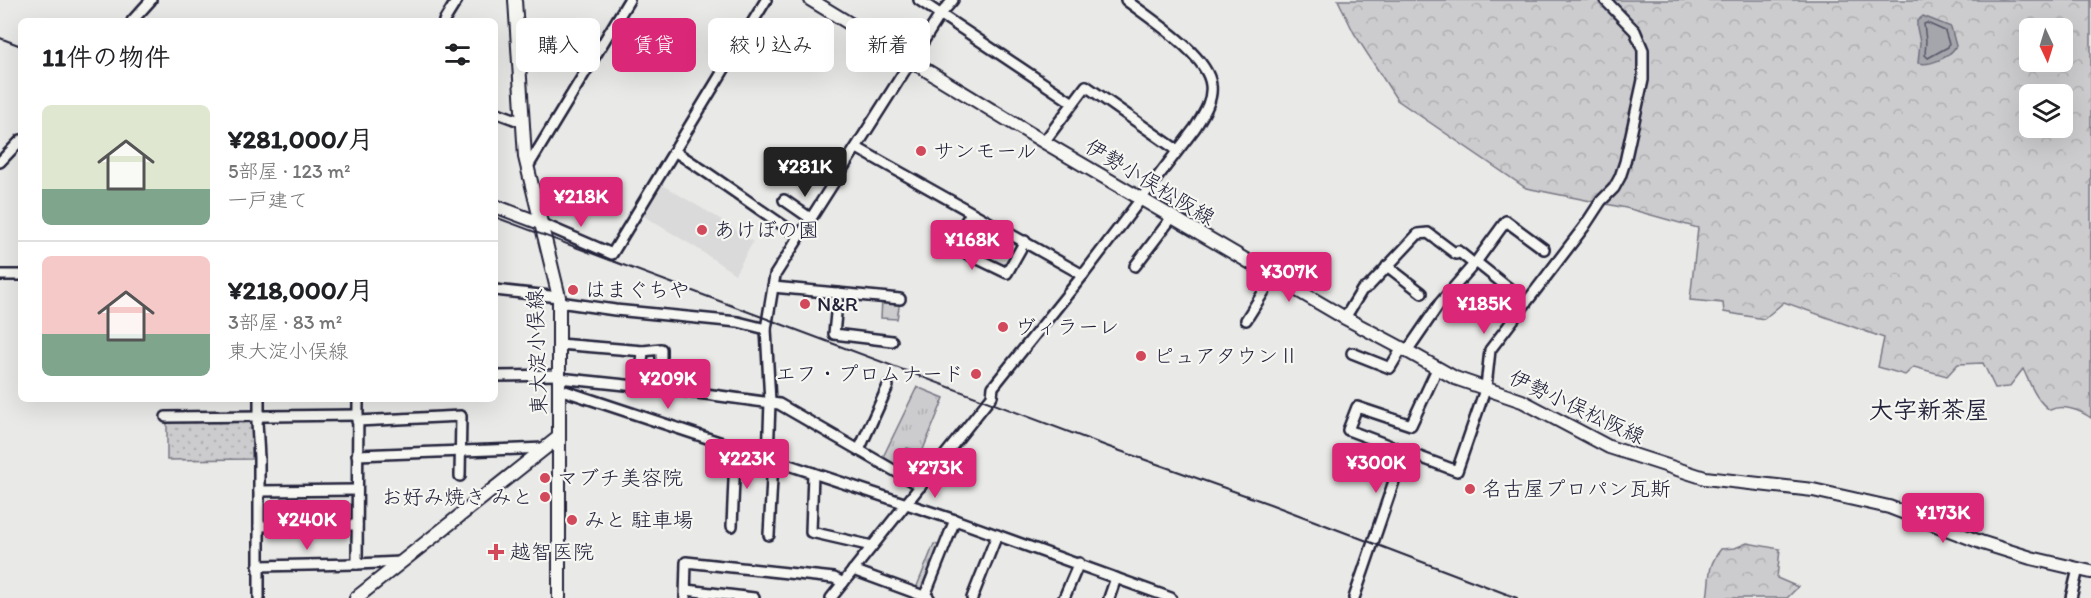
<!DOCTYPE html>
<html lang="ja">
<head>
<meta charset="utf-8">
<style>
	:root { --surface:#fff; --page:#f6f6f6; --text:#202124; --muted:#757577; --line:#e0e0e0; --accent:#db2777 }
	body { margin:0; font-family:Itim,"Klee One",sans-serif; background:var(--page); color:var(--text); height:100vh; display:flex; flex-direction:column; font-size:22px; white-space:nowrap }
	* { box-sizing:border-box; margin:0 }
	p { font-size:20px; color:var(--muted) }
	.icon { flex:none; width:33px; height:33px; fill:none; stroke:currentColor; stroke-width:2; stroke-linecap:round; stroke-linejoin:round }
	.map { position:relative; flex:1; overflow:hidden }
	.details { position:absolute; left:18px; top:18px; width:480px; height:384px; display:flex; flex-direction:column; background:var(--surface); border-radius:9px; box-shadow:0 6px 24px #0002 }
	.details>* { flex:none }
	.hud { position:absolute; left:516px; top:18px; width:570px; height:54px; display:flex; gap:12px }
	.needle { width:39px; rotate:176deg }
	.fabs { position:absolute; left:2019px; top:18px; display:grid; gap:12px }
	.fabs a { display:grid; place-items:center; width:54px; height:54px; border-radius:9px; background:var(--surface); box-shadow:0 6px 24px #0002; font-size:30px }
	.price { position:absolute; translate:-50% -51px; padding:0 14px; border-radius:6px; background:var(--accent); color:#fff; font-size:20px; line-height:39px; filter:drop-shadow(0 2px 3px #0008) }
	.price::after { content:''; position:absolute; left:50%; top:36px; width:18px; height:14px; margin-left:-9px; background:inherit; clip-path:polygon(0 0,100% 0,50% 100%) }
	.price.active { background:#222; color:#fff }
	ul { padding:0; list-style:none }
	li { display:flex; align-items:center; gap:18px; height:150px; padding:0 24px }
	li+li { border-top:2px solid var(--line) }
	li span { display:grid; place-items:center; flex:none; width:168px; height:120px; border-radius:9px; color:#555 }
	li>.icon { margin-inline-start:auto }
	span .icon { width:72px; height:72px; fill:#fffc; stroke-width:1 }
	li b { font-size:26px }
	h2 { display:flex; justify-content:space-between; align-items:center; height:72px; padding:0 24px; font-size:26px }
	.chip { padding:0 21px; border-radius:9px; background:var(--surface); box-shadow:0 6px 24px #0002; font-size:21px; line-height:54px }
	.chip.active { background:var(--accent); color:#fff }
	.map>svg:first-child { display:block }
</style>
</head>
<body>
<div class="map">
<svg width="2091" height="598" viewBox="0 0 2091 598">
	<defs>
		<pattern id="grass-tufts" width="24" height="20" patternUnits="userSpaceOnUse" patternTransform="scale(1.5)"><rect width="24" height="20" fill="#ccccce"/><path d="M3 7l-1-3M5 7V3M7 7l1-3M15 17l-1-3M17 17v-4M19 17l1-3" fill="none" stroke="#afafb2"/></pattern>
		<pattern id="forest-crowns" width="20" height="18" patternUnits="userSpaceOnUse" patternTransform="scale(1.5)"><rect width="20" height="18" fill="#ccccce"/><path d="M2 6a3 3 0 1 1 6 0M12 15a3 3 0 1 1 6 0" fill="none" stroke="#afafb2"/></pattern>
		<pattern id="park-dots" width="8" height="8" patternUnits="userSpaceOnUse" patternTransform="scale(1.5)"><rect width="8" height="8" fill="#ccccce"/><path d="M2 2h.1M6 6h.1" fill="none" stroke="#afafb2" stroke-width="1.8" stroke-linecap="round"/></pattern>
	</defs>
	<rect width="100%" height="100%" fill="#e9e9e7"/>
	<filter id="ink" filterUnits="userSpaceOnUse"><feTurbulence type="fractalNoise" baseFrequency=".0167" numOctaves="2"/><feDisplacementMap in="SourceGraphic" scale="12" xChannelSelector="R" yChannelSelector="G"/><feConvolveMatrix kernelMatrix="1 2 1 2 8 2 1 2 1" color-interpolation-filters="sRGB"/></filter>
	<g filter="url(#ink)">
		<path fill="#dadada" d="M659,183l61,36 33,23 -18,32 -40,-27 -55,-33z"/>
		<g fill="url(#grass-tufts)" stroke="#777784" stroke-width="1.5">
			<path d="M882,300l18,1 -3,18 -16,-1z"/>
			<path d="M917,387l27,11 -22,54 -15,-4 -9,18 -15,-9z"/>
			<path d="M934,544l7,2 -18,48 -8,-3z"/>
		</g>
		<g fill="url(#forest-crowns)" stroke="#777784" stroke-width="1.5" fill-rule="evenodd">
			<path d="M1338,0h753v418c-11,-8 -29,-14 -41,-8 -14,-9 -20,-27 -27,-41l-14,18 -14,1 -12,-25 -25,1 -11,12 -33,-9 -9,8 -27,-8 6,-29 -100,-36 -20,17 -40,-7 -1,-9 -33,-3 8,-72 -72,-20 -100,-20 -129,-88 -43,-67zM2030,28h32v34h-32zM2030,94h32v34h-32z"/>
			<path d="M1747,543l33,6 -3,29 21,9 -11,11h-80c4,-22 -1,-30 14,-49l14,-1z"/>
		</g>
		<path fill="url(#park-dots)" stroke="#777784" stroke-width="1.5" d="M251,419l2,3 -1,37 -85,1v-40z"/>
		<path fill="#a5a5ac" stroke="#71717f" stroke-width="1.5" d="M1923,16l28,11 5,19c-7,12 -26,20 -38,17l2,-21 -3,-14v-7z"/>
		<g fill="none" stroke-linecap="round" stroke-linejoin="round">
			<path stroke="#565668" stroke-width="1.5" d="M1927,23l18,8 4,13 -1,3 -20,11 -3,-3 1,-14 -2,-17z"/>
			<defs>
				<g id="minor">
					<path d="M919,0l154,103"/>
					<path d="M132,21l19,-21"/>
					<path d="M444,21l13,-21"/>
					<path d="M495,112l27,10"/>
					<path d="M1044,142l42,-56 91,64"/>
					<path d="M857,148l226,127"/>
					<path d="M674,151c43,27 82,57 125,85"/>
					<path d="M0,162l21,-22"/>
					<path d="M527,168l102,-168"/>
					<path d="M784,200l26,18"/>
					<path d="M971,213l-20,33 56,27 18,-32"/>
					<path d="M540,223l72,31 154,-254"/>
					<path d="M1135,266l38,-50"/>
					<path d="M1387,266l35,27"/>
					<path d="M0,275h21"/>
					<path d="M773,287l127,12"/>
					<path d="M495,290l64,7"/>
					<path d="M838,293l-4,41 58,7"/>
					<path d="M559,302l56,8 123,12 28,7"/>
					<path d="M1526,302l-50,-40 30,-41 38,28"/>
					<path d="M1345,318l17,-28 7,-4 49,-52 10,-1 28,21 2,-3 16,13"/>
					<path d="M1246,320l27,-43"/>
					<path d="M559,344l84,7 -3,35"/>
					<path d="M643,351l18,-2v18"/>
					<path d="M1407,351l33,-48 36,-41"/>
					<path d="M1352,353l38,15 12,-20"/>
					<path d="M1437,369l-26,56 -54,-18 -9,23 109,41 29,-84 4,-37 94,-123 17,-26 13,-13 6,-11 5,-15 18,-82v-30l-8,-19 -30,-31"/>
					<path d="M495,376l64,-1"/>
					<path d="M559,378l124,13 96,13 142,82"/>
					<path d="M559,389l396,131 216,78"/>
					<path d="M358,399l-1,165 44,-2"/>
					<path d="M166,417l192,-2"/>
					<path d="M357,421l104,-5 -1,60"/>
					<path d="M859,450l29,-64"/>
					<path d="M357,455l188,-7"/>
					<path d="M768,458l2,-56 -4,-73 9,-54 165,-260 13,-15"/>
					<path d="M813,473l-2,59 61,14"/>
					<path d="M259,491l98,-1"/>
					<path d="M259,526l98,-1"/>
					<path d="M732,526l3,-69 4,-9"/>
					<path d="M769,535l4,-75"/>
					<path d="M258,566l99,-2"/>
					<path d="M853,570l76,28"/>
					<path d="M686,590l68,8"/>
					<path d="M259,598v-140l-2,-36 2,-6v-17"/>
					<path d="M685,598l1,-36 148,16 9,5"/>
					<path d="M831,598l161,-202 1,-9 90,-112 112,-147c8,-13 18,-27 16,-43 -3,-30 -62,-67 -85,-85"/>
					<path d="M924,598l31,-78"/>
					<path d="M972,598l25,-63"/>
					<path d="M1064,598l15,-35"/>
					<path d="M1109,598l7,-20"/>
					<path d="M1354,598l50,-146"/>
					<path d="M2071,598l7,-29"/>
				</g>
				<g id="major">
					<path d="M515,0l10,157 34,140v301"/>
					<path d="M811,0l233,142 301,176 62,33 48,27 67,23 87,46 96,31 108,12 76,17 94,36 48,15 60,14"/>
					<path d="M495,206l45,17"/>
					<path d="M356,598l203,-161"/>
				</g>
			</defs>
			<use href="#minor" stroke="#22223b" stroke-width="14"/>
			<use href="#major" stroke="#22223b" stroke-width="16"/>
			<use href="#minor" stroke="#f6f6f2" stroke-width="9"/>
			<use href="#major" stroke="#f6f6f2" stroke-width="12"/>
			<g stroke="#22223b" stroke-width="2">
				<path d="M0,38l21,8"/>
				<path d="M495,217l614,230 161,57 247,94"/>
			</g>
		</g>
	</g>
	<g fill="#d1495b" stroke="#f6f6f2" stroke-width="2">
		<circle cx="921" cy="151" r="6"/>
		<circle cx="702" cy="230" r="6"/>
		<circle cx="573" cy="290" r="6"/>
		<circle cx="805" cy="304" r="6"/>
		<circle cx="1003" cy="327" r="6"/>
		<circle cx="1141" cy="356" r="6"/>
		<circle cx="976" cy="374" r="6"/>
		<circle cx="545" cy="478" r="6"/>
		<circle cx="1470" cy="489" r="6"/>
		<circle cx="545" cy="497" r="6"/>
		<circle cx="572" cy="520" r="6"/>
		<path d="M493 543h6v6h6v6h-6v6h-6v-6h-6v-6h6z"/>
	</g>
	<g text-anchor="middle" stroke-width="4.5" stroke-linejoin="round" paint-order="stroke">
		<g font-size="21" fill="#22223b" stroke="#f6f6f2" text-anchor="start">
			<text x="933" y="158">サンモール</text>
			<text x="714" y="237">あけぼの園</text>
			<text x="585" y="297">はまぐちや</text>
			<text x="817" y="311">N&amp;R</text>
			<text x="1015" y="334">ヴィラーレ</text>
			<text x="1153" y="363">ピュアタウンⅡ</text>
			<text x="964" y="381" text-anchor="end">エフ・プロムナード</text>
			<text x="557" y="485">マブチ美容院</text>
			<text x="1482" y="496">名古屋プロパン瓦斯</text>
			<text x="533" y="504" text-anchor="end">お好み焼き みと</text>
			<text x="584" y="527">みと 駐車場</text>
			<text x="510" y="559">越智医院</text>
		</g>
		<g font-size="21" fill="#22223b" stroke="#f6f6f2">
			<text transform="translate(1150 182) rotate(31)" y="7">伊勢小俣松阪線</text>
			<text transform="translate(537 352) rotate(-92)" y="7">東大淀小俣線</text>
			<text transform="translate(1577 407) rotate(25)" y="7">伊勢小俣松阪線</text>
		</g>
		<g font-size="24" font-weight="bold" fill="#22223b" stroke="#f6f6f2">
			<text x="1929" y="418">大字新茶屋</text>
		</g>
	</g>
</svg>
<div class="fabs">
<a><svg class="needle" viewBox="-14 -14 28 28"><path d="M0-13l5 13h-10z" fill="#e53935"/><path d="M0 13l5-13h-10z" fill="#757577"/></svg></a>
<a><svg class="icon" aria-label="layers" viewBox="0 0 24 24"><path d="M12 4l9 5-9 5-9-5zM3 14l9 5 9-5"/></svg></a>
</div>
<b class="price active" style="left:805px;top:198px">¥281K</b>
<b class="price" style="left:581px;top:228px">¥218K</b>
<b class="price" style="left:972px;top:271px">¥168K</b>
<b class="price" style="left:1289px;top:303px">¥307K</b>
<b class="price" style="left:1484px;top:335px">¥185K</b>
<b class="price" style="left:668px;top:410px">¥209K</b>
<b class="price" style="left:747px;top:490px">¥223K</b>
<b class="price" style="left:1376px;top:494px">¥300K</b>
<b class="price" style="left:935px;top:499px">¥273K</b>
<b class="price" style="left:1943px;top:544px">¥173K</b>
<b class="price" style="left:307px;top:551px">¥240K</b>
<div class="hud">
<a class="chip">購入</a>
<a class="chip active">賃貸</a>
<a class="chip">絞り込み</a>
<a class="chip">新着</a>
</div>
<section class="details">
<h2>11件の物件<svg class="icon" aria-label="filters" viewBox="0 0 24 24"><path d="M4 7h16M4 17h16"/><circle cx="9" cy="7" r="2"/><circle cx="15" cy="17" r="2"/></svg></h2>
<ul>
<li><span style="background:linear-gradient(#dfe7d0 70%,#7fa58c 0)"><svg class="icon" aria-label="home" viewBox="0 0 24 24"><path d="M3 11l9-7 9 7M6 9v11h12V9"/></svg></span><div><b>¥281,000/月</b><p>5部屋 · 123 m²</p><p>一戸建て</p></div></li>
<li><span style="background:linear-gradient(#f6c9c9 65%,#7fa58c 0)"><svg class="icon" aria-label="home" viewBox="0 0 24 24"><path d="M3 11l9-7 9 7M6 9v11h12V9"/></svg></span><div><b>¥218,000/月</b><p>3部屋 · 83 m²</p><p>東大淀小俣線</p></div></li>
</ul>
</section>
</div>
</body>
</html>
